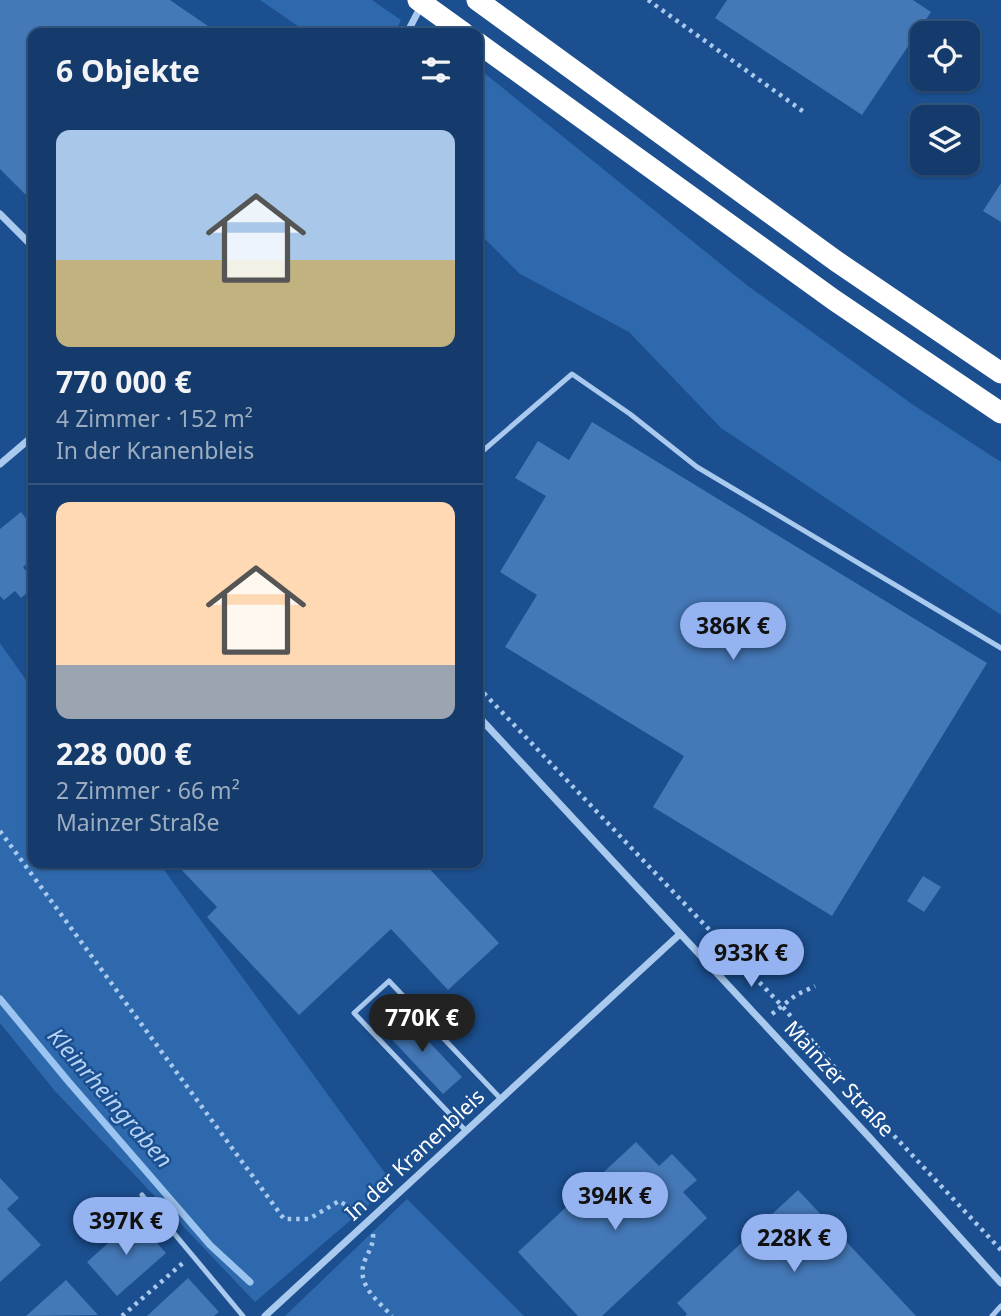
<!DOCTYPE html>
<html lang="de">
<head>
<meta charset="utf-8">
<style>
	:root { --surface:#143b6b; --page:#214673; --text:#f1f3f6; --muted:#9dadc1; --line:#33557e; --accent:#95b2f1 }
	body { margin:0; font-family:"Noto Sans",sans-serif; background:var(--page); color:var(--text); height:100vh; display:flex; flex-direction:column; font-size:26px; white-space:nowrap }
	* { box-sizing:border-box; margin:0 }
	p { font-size:23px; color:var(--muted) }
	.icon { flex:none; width:38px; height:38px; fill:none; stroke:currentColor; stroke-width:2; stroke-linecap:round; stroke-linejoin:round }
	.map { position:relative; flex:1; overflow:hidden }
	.panel { position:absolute; left:28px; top:28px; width:455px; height:840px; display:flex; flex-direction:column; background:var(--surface); border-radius:14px; box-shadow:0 2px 5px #0004,0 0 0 2px var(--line) }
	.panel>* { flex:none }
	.buttons { position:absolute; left:910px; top:21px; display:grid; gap:14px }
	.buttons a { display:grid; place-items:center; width:70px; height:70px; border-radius:14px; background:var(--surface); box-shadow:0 2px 5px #0004,0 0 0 2px var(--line); font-size:35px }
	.price { position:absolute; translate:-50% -60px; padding:0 16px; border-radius:24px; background:var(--accent); color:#111; font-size:23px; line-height:46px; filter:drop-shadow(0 2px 4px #0008) }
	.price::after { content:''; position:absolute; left:50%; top:42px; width:21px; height:16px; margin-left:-10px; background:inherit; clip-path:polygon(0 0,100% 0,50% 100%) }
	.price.on { background:#222; color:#fff }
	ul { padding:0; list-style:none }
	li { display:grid; align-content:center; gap:14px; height:371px; padding:0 28px }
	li+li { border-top:2px solid var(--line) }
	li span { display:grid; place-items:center; height:217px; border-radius:14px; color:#555 }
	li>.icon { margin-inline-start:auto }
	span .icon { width:126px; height:126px; fill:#fffc; stroke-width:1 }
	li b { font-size:30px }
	h2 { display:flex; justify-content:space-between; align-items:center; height:84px; padding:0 28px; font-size:30px }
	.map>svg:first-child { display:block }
</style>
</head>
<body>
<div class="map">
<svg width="1001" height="1316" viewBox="0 0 1001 1316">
	<rect width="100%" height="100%" fill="#1b4f8f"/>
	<g fill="#2e69ad">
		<path d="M260,0h112l29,20 -6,13h-87z"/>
		<path d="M478,68l270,218 164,118 89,58v153l-280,-187 -92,-96 -109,-58 -42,-42z"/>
		<path d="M0,643l33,47v173h126l234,321 -138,118 -201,-212 -54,-67z"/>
		<path d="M407,1199l117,117h-239z"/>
	</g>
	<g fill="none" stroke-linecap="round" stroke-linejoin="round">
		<path stroke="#9cc4f0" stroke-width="7" d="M0,999l68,82 142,164 40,37"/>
	</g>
	<g fill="#4478b7">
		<path d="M0,0h170l48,33h-185v169l-33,-33z"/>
		<path d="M727,0h186l18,12 -69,103 -147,-97z"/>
		<path d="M1001,183v39l-18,-11z"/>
		<path d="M592,422l395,241 -155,253 -179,-109 31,-51 -179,-109 32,-52 -37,-23 46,-76 -31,-18 23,-37 31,19z"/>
		<path d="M21,512l12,15v32l-10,8 10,13v8l-12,10 -6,-7 -11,9 -4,-4v-67z"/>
		<path d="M175,863h249l75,80 -51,47 -57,-61 -92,86 -92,-98 10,-10z"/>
		<path d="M923,876l18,11 -17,25 -17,-11z"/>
		<path d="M402,1013l60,64 -19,17 -60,-64z"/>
		<path d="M636,1142l23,24 13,-12 25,26 -14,12 24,26 -105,98h-24l-60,-64z"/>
		<path d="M0,1178l19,20 -12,11 34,36 -41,37z"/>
		<path d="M798,1190l118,126h-231l2,-2 -10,-11z"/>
		<path d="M135,1219l31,34 -49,43 -30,-34z"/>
		<path d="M188,1278l31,34 -5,4h-67z"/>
		<path d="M66,1280l32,35 -72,1z"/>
	</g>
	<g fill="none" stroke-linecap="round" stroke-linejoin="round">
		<g stroke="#a9c9ee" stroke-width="4.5" stroke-dasharray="3.5 5" stroke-linecap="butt">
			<path d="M648,0l156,112"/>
			<path d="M478,687l304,319 102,119 117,125"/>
			<path d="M0,831l284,388h25l30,-18 19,11"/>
			<path d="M772,1014l24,-19 19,-9"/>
			<path d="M373,1234c1,9 -4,17 -8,26 -10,24 12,40 27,56"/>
			<path d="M122,1316l62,-54"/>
		</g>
		<g stroke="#a9c9ee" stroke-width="5">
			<path d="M478,455l94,-81 58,40 67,53 304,181"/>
			<path d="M466,1131l-112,-118 35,-32 112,118"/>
			<path d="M142,1195l101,121"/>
			<path d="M992,1316l9,-10"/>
		</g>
		<g stroke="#a9c9ee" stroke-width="7">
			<path d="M407,33l14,-27"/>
			<path d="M0,214l33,33"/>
			<path d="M0,464l33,-28"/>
			<path d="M478,716l392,422 131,145"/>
			<path d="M265,1316l415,-382"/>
		</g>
		<g stroke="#fff" stroke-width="21">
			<path d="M477,0l359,261 165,112"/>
			<path d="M478,43l356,257 167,113"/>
		</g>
		<path stroke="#fff" stroke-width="21" d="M418,0l46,33"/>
	</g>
	<g text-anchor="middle" stroke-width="5" stroke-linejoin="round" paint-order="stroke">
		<g font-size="21" fill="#fff" stroke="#1b4f8f">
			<text transform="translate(839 1079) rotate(47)" y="7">Mainzer Straße</text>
			<text transform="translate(415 1155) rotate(-43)" y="7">In der Kranenbleis</text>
		</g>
		<g font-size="23" font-style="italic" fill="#b5d3f5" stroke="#1b4f8f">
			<text transform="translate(110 1098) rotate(49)" y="8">Kleinrheingraben</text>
		</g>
	</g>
</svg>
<div class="buttons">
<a><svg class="icon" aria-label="locate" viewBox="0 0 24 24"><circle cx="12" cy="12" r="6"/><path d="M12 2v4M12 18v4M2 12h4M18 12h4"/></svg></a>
<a><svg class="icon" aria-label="layers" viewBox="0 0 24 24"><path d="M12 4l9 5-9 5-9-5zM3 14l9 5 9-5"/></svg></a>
</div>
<b class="price" style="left:733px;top:662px">386K €</b>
<b class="price" style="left:751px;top:989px">933K €</b>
<b class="price on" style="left:422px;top:1054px">770K €</b>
<b class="price" style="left:615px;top:1232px">394K €</b>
<b class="price" style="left:126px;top:1257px">397K €</b>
<b class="price" style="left:794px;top:1274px">228K €</b>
<section class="panel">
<h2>6 Objekte<svg class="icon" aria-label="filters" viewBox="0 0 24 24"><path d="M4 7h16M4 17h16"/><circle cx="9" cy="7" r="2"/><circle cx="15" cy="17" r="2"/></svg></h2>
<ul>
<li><span style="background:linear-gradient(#a9c7e8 60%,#c2b280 0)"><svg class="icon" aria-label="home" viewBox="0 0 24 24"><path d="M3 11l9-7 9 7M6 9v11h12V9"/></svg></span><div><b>770 000 €</b><p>4 Zimmer · 152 m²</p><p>In der Kranenbleis</p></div></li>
<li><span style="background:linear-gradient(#ffd9b3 75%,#9aa5b1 0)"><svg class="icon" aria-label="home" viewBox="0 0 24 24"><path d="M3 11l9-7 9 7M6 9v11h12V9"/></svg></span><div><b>228 000 €</b><p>2 Zimmer · 66 m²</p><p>Mainzer Straße</p></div></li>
</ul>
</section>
</div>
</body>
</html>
